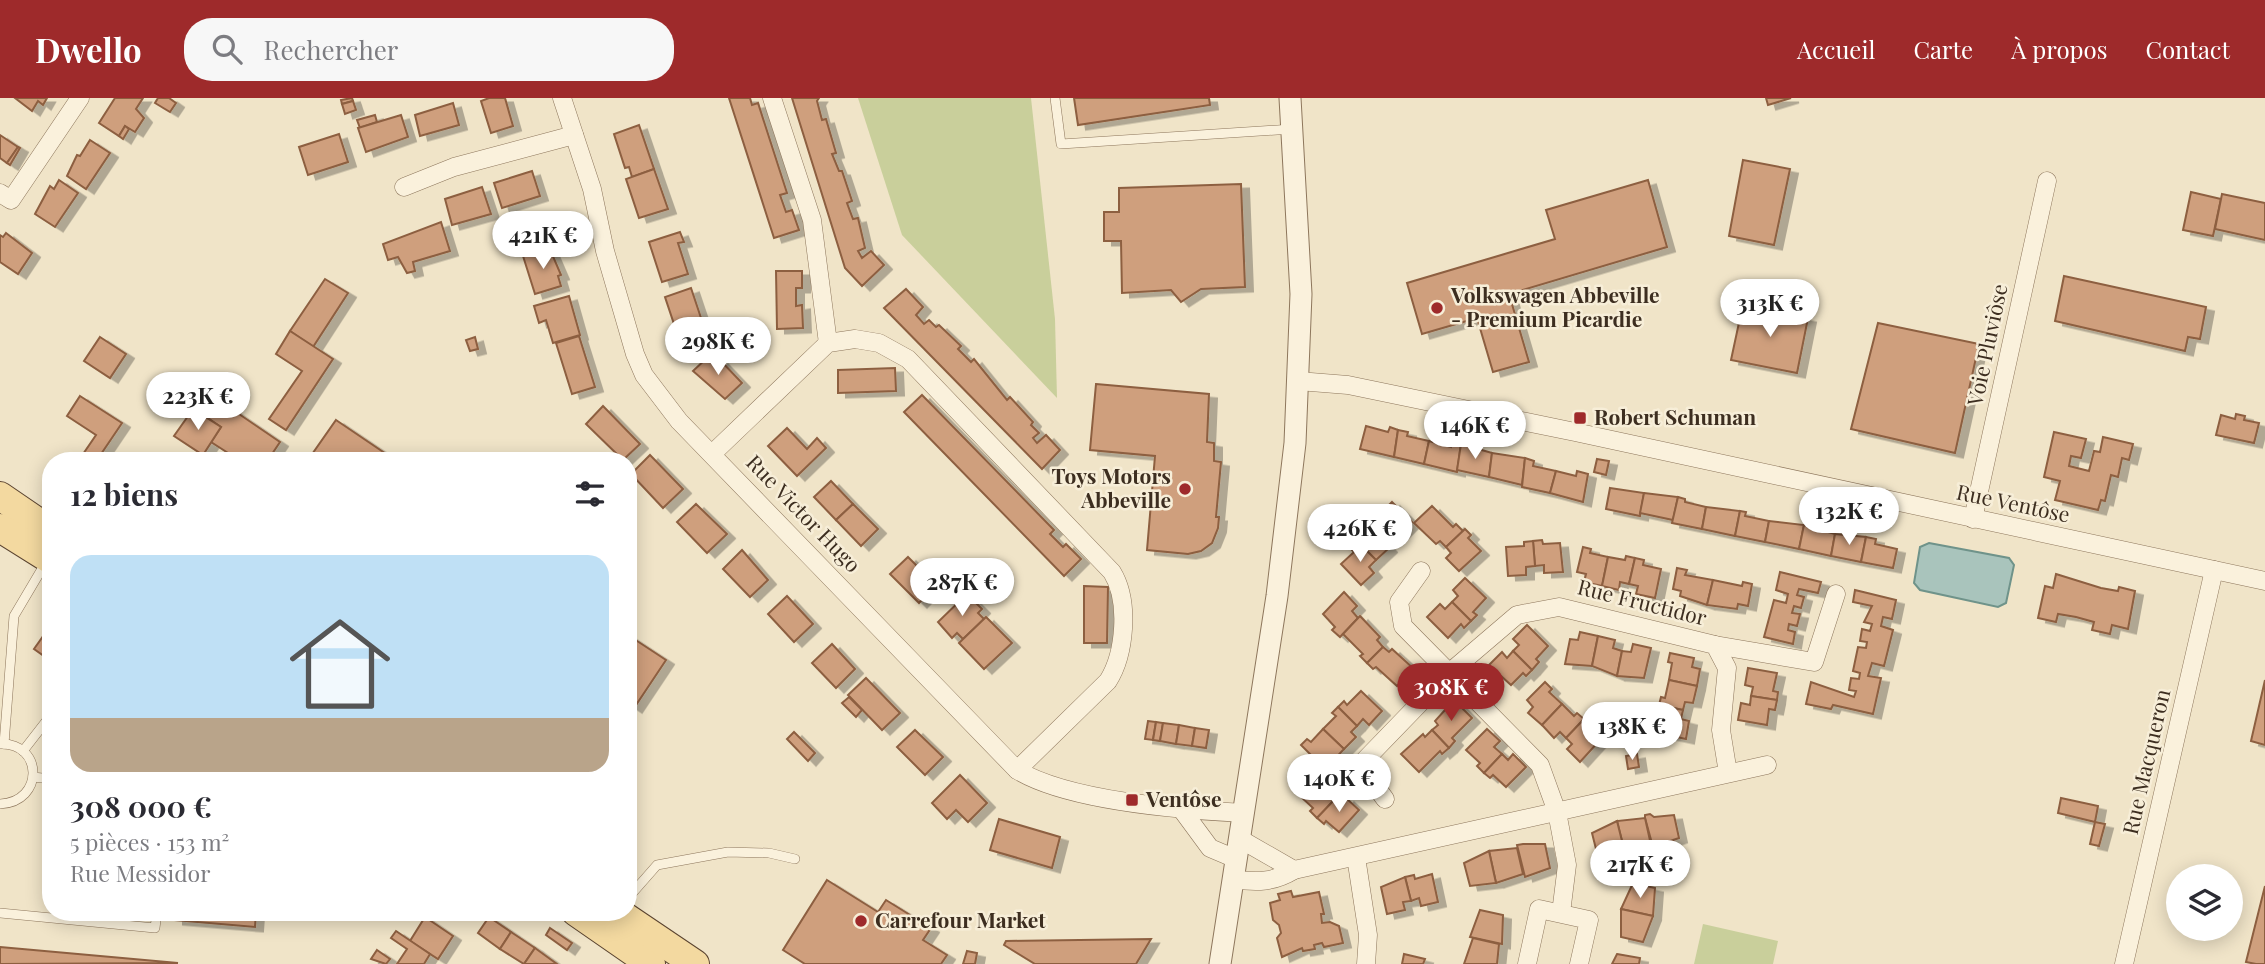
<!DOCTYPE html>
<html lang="fr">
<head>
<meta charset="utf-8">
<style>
	:root { --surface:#fff; --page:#f7f7f7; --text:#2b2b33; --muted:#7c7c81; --line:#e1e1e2; --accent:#9e2a2b }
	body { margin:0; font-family:"Playfair Display",serif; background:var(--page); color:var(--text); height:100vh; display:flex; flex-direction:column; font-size:26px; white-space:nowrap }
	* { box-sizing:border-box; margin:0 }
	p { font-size:23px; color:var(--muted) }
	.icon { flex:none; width:38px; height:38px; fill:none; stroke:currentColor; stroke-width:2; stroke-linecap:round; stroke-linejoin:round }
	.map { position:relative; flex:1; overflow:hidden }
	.panel { position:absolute; left:42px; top:354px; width:595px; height:469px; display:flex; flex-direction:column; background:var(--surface); border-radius:28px; box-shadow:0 4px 18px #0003 }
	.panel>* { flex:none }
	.controls { position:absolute; left:2166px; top:766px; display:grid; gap:14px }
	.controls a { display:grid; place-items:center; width:77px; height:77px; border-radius:50%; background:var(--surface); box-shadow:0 4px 18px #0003; font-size:35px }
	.price { position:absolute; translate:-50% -60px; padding:0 16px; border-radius:24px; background:#fff; color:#222; font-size:23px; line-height:46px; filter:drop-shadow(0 2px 4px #0008) }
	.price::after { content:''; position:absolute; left:50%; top:42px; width:21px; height:16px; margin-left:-10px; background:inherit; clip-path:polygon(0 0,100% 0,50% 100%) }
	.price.active { background:var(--accent); color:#fff }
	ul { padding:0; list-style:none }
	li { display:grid; align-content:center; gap:14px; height:371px; padding:0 28px }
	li+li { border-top:2px solid var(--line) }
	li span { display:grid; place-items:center; height:217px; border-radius:21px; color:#555 }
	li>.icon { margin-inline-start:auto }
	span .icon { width:126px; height:126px; fill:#fffc; stroke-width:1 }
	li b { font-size:30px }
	h2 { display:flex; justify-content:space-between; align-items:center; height:84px; padding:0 28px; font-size:30px }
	header { display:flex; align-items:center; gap:42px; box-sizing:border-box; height:98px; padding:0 35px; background:var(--accent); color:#fff }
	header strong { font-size:33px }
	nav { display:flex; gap:38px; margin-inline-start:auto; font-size:24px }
	.search { width:490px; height:63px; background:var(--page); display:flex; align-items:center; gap:18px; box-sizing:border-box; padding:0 24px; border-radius:28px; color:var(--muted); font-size:26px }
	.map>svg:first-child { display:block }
</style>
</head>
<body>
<header>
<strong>Dwello</strong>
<div class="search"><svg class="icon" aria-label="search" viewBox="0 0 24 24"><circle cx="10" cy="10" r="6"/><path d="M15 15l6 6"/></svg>Rechercher</div>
<nav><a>Accueil</a><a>Carte</a><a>À propos</a><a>Contact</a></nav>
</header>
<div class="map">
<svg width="2265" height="866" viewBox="0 0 2265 866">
	<defs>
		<filter id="shadow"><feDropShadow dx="8" dy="4.5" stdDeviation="0" flood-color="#0004"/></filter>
	</defs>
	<rect width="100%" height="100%" fill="#f0e4c8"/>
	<g fill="#c9cf9b">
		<path d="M858,0h173l24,221 2,79 -155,-163z"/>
		<path d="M1703,826l75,17 -5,23h-79z"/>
	</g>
	<path fill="#a9c4bc" stroke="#6f938a" stroke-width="2" d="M1929,445l80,15 5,7 -8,38 -8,4 -78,-17 -6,-7 6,-36z"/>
	<g fill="#cf9f7d" stroke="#8d5f41" stroke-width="2" filter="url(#shadow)">
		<path d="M15,0h32l-4,7 -5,-4 -6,10z"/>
		<path d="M115,0h28l-7,11 8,9 -9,14 -10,-6 -6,10 -20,-13z"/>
		<path d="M158,0h11l7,5 -6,9 -15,-9z"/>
		<path d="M352,0l1,3 -11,3 -1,-4z"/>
		<path d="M489,0h16l8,28 -22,7 -10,-32z"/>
		<path d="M729,0h21l2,7 6,-2 29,90 -7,2 6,17 6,-2 7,20 -25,8z"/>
		<path d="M792,0h27l-2,3 5,19 4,-1 10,34 -4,1 7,17h3l10,30 -5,2 6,16 5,-1 7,30 -7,3 4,7 9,-7 13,14 -22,21 -17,-18z"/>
		<path d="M1074,0h135l1,7 -132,20z"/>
		<path d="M1766,0h25l-23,7z"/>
		<path d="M353,3l3,9 -11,4 -3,-10z"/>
		<path d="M453,5l6,22 -39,11 -5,-21z"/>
		<path d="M375,17l2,7 -17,6 -3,-8z"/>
		<path d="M401,17l7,22 -42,15 -8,-24z"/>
		<path d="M639,27l15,44 -22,8 -3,-10 -4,1 -11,-34z"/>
		<path d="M125,28l4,3 -6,10 -4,-3z"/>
		<path d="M339,36l9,28 -40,13 -9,-28z"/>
		<path d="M0,37l18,12 -11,16 -7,-5z"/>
		<path d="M90,42l20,13 -24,36 -19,-13 10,-21 3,1z"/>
		<path d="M18,49l2,1 -10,17 -3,-2z"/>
		<path d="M1743,62l47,9 -16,76 -45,-9z"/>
		<path d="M654,71l14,40 -29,9 -13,-39z"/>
		<path d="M532,73l8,25 -38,12 -8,-25z"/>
		<path d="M59,82l19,13 -23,34 -20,-13 15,-28 4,3z"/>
		<path d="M1648,82l19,67 -158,47 20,68 -36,10 -16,-54 -55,16 -15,-51 148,-44 -9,-29z"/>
		<path d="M1241,86l4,103 -44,2 -20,13 -10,-12 -49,3 -1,-52h-17v-29h15v-24z"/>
		<path d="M482,89l9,27 -39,11 -7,-26z"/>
		<path d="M2191,94l30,7 -8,37 -30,-6z"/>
		<path d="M2222,96l43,9v37l-50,-11z"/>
		<path d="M441,124l9,29 -37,11 2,9 -8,2 -9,-16 -10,3 -5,-16z"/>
		<path d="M680,134l4,10 -6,1 10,31 -26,8 -13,-40z"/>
		<path d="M6,135l26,20 -14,21 -18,-12v-27l3,2z"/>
		<path d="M549,149l12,28 -3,1 3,10 -26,8 -12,-38z"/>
		<path d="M776,173h26v17h-6v18l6,-1 1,23 -26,1z"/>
		<path d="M2064,178l142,31 -6,32 -12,-2 -3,14 -130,-30z"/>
		<path d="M325,181l23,14 -35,54 -23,-16z"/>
		<path d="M691,190l16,48 -26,9 -16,-48z"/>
		<path d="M906,191l17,18 -7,8 8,9 5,-4 7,7 3,-2 22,21 -3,3 13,13 3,-3 33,41 3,-3 23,25 -2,3 8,8 -6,5 4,5 9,-8 14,15 -18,19 -158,-161z"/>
		<path d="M569,198l11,39 -27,8 -7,-23 -7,3 -5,-17z"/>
		<path d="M1743,206l65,14 -11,55 -66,-13z"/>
		<path d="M1878,225l101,21 -24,109 -104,-24z"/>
		<path d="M290,233l43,28 -47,71 -17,-11 33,-48 -26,-17z"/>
		<path d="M579,238l16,51 -23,7 -16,-51z"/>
		<path d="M100,239l26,17 -16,24 -26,-17z"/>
		<path d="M475,239l3,12 -8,2 -4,-11z"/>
		<path d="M708,259l7,8 5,-5 22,23 -17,16 -32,-28z"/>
		<path d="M895,270l1,23 -58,2v-23z"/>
		<path d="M1096,286l113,10 -2,48 7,1v18l7,1 -5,55h3l-1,11 -6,15 -11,8 -13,3 -41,-4 8,-94 -65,-6z"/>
		<path d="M922,297l132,135 -4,4 13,13 3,-3 15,15 -17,17 -160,-164z"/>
		<path d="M80,298l42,27 -25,37h-18l17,-25 -29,-19z"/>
		<path d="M214,299l66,45 -12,18h-29l-28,-18 10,-15 -19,-13z"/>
		<path d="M603,308l37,38 -17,16 -37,-36z"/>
		<path d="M193,311l28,18 -18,28 -29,-19z"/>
		<path d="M2236,316l9,2 -1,4 15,3 -5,20 -38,-8 5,-20 14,4z"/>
		<path d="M336,322l59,40h-87z"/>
		<path d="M1366,328l22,6 2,-5 8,3 -4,27 -34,-8z"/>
		<path d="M787,330l20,21 10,-11 9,10 -29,28 -29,-30z"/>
		<path d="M1398,332l10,2 -1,4 22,5 -5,23 -30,-7z"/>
		<path d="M2054,334l32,7 -5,19 -10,-2 -2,10 20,5 5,-20 6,1 3,-15 30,7 -4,16 -7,-2 -4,19 -7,-2 -6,26 -4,-1 -3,10 -43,-10 5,-19 -16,-4z"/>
		<path d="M1429,343l22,6 1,-5 9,2 -4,28 -33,-8z"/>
		<path d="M1461,346l31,9 -3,24 -32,-7z"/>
		<path d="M1492,355l33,5 -3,27 -33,-8z"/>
		<path d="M650,357l33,34 -20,19 -32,-34z"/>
		<path d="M1525,360l9,3 -1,5 23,5 -6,22 -28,-6z"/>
		<path d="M1597,361l12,2 -3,14 -12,-3z"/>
		<path d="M1556,373l20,5 1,-5 11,3 -5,28 -33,-9z"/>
		<path d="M831,383l22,23 -17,16 -22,-23z"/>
		<path d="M1610,390l34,5 -4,23 -34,-7z"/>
		<path d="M1644,395l34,4 -5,23 -33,-7z"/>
		<path d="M1678,399l7,2v3l21,5 -4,22 -30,-6z"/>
		<path d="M1392,404l20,20 -12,12 -5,-5 -7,7 -18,-19 6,-6 4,3z"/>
		<path d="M696,406l31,30 -20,19 -30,-31z"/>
		<path d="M853,406l25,25 -17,17 -25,-26z"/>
		<path d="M1432,408l21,21 3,-3 7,7 -17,16 -6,-6 -4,3 -22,-21z"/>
		<path d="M1706,409l34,4 -5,25 -33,-7z"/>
		<path d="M1740,413l6,1 -1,4 24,5 -4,21 -30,-6z"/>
		<path d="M1370,419l18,19 -6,5 7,7 -13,12 -22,-22 13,-12 -3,-3z"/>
		<path d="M1769,423l35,4 -5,24 -34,-7z"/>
		<path d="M1804,427l31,9 -4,22 -32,-7z"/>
		<path d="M1465,431l6,6 -3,3 13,13 -22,20 -13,-13 5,-5 -5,-6z"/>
		<path d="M1835,436l31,3 -5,25 -30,-6z"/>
		<path d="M1866,439l10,2 -1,5 22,5 -4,19 -32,-6z"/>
		<path d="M1542,442l1,4 17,-1 3,29 -19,1v-8l-9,1 -2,-25z"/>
		<path d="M1533,443l2,25 -9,1v8l-18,1 -2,-29 18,-1v-4z"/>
		<path d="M1358,444l18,18 -7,7 5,6 -13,12 -20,-21 13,-12 -3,-3z"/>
		<path d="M1583,449l8,2 -1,4 18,4 -6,29 -18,-4 2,-8 -9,-2z"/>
		<path d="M742,452l26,30 -18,17 -27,-28z"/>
		<path d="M1626,458l9,2 -6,26 -9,-2 -1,8 -17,-4 6,-29 17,3z"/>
		<path d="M908,459l28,28 -17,18 -29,-29z"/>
		<path d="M1635,460l9,2 -1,5 18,4 -6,29 -19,-4 2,-8 -9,-2z"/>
		<path d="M1677,470l10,2 -2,5 28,5 -6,25 -27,-9 1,-5 -8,-2z"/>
		<path d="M1780,474l41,10 -3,11 -19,-4 -2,6 7,2 -3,11 -7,-2 -2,7 8,1 -3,12 -8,-2 -1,6 7,2 -2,12 -29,-7 10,-37 12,3 2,-9 -12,-4z"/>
		<path d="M2056,476l45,14 17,3 1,-4 16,4 -7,38 -16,-4 -2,9 -18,-4 2,-8 -18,-5 -18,-3 -2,8 -18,-4 7,-32 8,2z"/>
		<path d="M1465,480l21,20 -13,14 4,3 -6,6 -19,-19 6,-6 -5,-6z"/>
		<path d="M1713,482l29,6 1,-4 9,2 -4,22 -10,-2 -1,5 -30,-4z"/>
		<path d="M1084,488l24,1 -1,56h-23z"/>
		<path d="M1855,492l41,10 -4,19 -9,-2 -2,9 12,4 -9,36 -12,-3 -4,13 13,2 -8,36 -40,-9 -2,4 -25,-5 5,-22 43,15 2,-6 -7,-1 2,-12 8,1 1,-6 -7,-2 5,-24 8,1 1,-6 -7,-1 2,-12 8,2 2,-7 -8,-2 8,-16 -19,-4z"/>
		<path d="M1344,494l13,14 -5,5 6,7 -18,19 -8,-7 3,-3 -12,-13z"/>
		<path d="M967,496l15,15 -4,4 6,6 -21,20 -6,-6 -5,5 -14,-16z"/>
		<path d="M787,498l26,28 -19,18 -26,-28z"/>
		<path d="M1452,504l19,19 -7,7 -3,-4 -13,14 -21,-21 13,-13 5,5z"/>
		<path d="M1360,518l20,21 -3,3 6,7 -16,16 -7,-7 3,-2 -20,-20z"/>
		<path d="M986,519l26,26 -28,26 -25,-26z"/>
		<path d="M51,527v36l-17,-12z"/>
		<path d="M1527,527l21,21 -12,13 3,3 -7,8 -19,-19 6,-6 -6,-6z"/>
		<path d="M1580,534l18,4 -6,30 -27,-2 5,-25 8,1z"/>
		<path d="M628,537l38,25 -32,48 -6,-4z"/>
		<path d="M1598,538l17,4 -2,8 9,3 -5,25 -25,-10z"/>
		<path d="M832,546l23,25 -19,19 -24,-25z"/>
		<path d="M1633,546l18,4 -7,30 -27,-2 5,-25 9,1z"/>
		<path d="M1383,549l6,5 3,-3 22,20 -17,17 -21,-19 -3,2 -6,-6z"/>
		<path d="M1513,553l19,19 -6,6 -3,-3 -12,12 -22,-20 13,-13 5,6z"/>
		<path d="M1670,555l24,5 -2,9 8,2 -3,17 -28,-6 3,-17 -4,-1z"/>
		<path d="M1748,570l29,5 -4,18 5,1 -1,8 -26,-4 2,-9 -8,-2z"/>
		<path d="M866,580l34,35 -18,17 -34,-35z"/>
		<path d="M1669,582l28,6 -4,17 -8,-1 -2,8 -24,-5 2,-8 4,1z"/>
		<path d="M2265,582v65l-14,-4z"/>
		<path d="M1545,584l7,7 -3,3 13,12 -20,21 -14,-12 5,-6 -6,-7z"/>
		<path d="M1361,593l21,20 -13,14 -6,-6 -6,7 -19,-19 6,-6 3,4z"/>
		<path d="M1751,598l26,4 -2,10 -6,-1 -2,16 -29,-5 3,-17 9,2z"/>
		<path d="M849,599l13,13 -6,7 -14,-14z"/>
		<path d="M1454,602l18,18 -20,20 3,3 -6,7 -17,-18 6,-5 -3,-4z"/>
		<path d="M1562,606l12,12 3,-3 7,6 -18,19 -6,-6 -6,6 -12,-13z"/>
		<path d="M1659,607l24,5 -2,9 8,2 -3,18 -28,-6 3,-18 -4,-1z"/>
		<path d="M1338,609l19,19 -6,6 5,5 -12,12 -21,-20 13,-13 -4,-3z"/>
		<path d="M1584,621l6,6 -3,3 13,12 -20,22 -13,-13 5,-5 -6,-6z"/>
		<path d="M1148,623l8,1 -3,18 -8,-1z"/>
		<path d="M1156,624l7,1 -3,18 -7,-1z"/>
		<path d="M1163,625l16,2 -3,19 -16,-3z"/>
		<path d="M1179,627l16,3 -3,18 -16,-2z"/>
		<path d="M1195,630l14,2 -3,18 -14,-2z"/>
		<path d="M1323,631l21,20 -12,13 -5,-5 -7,7 -19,-19 6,-6 4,3z"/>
		<path d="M1487,631l13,12 -6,6 8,7 -18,19 -7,-7 3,-3 -14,-13z"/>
		<path d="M915,632l28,27 -18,18 -28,-28z"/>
		<path d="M1432,632l17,18 -7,6 -2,-3 -21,21 -18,-18 22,-20 2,3z"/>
		<path d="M794,634l21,21 -7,8 -21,-22z"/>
		<path d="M1502,656l6,6 5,-6 13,13 -20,20 -13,-12 -3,3 -6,-5z"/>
		<path d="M1637,656l2,13 -11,2 -2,-13z"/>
		<path d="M1319,676l14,13 -5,5 7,7 -18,19 -7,-7 3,-3 -13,-12z"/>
		<path d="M960,677l27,28 -19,19 -12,-12 -9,9 -15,-16z"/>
		<path d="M1346,700l13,12 -20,22 -13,-11 -2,3 -7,-6 18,-19 6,5z"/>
		<path d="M2061,700l37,8 -3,16 -37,-9z"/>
		<path d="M1650,716l4,3 20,-2 5,23 -26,9 -8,-29v-3z"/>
		<path d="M1645,720l6,27 -26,8 -8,-32z"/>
		<path d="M999,721l61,18 -8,31 -62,-18z"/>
		<path d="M1617,723l8,32 -27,4 -6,-24z"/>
		<path d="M2095,724l10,2 -6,22 -9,-2z"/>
		<path d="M1523,746h22l5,24 -25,9 -8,-32z"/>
		<path d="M1517,750l6,26 -27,9 -7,-32z"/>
		<path d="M1489,753l7,32 -26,3 -6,-23z"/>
		<path d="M1432,776l6,28 -17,4 -2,-8 -8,3 -6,-24 9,-2 1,4z"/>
		<path d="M1405,779l6,24 -8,1 2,8 -18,4 -6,-27z"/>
		<path d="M827,782l51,32 8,-12 45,28 -8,12 24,15 -6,9h-136l-22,-14z"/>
		<path d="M1633,785l22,5 -2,28 -32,-7z"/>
		<path d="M2265,788v78h-9l-10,-2z"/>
		<path d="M1291,793l2,6 26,-5 5,22h-3l1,9 8,-1 9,4 4,17 -19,4 -2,-4 -8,2 1,4 -12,2 -1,-3 -20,9 -5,-19 4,-5 -2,-8 -6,-5 -3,-17 10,-3 -2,-6z"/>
		<path d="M1621,811l32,7 -10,26 -22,-5z"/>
		<path d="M1480,812l23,5 -1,29 -32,-7z"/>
		<path d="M175,814h81l-1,15 -80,-7z"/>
		<path d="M425,819l28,19 -15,23 -28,-18z"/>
		<path d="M489,819l22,15 -11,17 -22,-16z"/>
		<path d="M550,830l22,15 -5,7 -21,-15z"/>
		<path d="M396,833l34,23 -6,10h-27l10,-15 -16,-11z"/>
		<path d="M511,834l24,16 -11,16 -24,-15z"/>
		<path d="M1473,840l26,6 -2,20h-33z"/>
		<path d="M1151,841l-15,25h-101l-31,-19 2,-4z"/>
		<path d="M0,849l178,16 -178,1z"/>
		<path d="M535,850l22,16h-33z"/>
		<path d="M377,852l13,9 -4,5 -15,-5z"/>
		<path d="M967,853l10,2 -2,11h-12z"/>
		<path d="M1404,856l21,5 -2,5h-21z"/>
		<path d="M1617,856l23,4 -1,6h-27z"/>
	</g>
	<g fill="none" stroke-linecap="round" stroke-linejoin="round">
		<defs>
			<g id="service">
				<path d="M1055,0l6,46 231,-15"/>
				<path d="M0,646c43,-2 45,58 0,60"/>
				<path d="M4,646l10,-128 32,-54"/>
				<path d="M23,653l28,-36"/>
				<path d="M33,679l18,2"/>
				<path d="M628,800l29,-33 71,-13 41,1 26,6"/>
				<path d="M0,815l155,15 2,-16"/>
			</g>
			<g id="minor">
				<path d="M562,0l30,91 13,62 30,103 9,21 35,46 338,349c51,31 166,40 227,43"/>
				<path d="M772,0l40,122 16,123"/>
				<path d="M404,89l50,-20 120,-32"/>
				<path d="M0,95l11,7 69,-102"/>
				<path d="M1298,283l50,4 227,47 690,149"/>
				<path d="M713,355l115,-110 27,-4 24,4 29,16 204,213c18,29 13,82 -4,109l-91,89"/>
				<path d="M1973,421l74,-338"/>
				<path d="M1421,473l-22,31 4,24 137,139 17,47 10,53 -6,48"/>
				<path d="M1715,547l99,17 22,-68"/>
				<path d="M1385,701l-25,-34 89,-92 68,-58 42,-8 156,38 12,23 -6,62 7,43"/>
				<path d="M1182,712l28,38 26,11"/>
				<path d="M1240,741l54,31"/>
				<path d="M1356,759l12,78 -2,29"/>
				<path d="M1234,781c23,4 40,3 60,-9l473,-105"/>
				<path d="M1527,866l12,-55 50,11 -10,44"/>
				<path d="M2124,866l90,-394"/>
			</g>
			<path id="tertiary" d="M1220,866l57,-368 18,-153 6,-149 -11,-196"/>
			<g id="primary">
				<path d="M0,398l51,35"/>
				<path d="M0,430l51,32"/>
				<path d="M576,814l75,52"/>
				<path d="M618,814l77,52"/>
			</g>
		</defs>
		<use href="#service" stroke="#8d765c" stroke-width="10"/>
		<use href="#minor" stroke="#8d765c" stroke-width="19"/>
		<use href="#tertiary" stroke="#8d765c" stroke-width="23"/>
		<use href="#primary" stroke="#5b4430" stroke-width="30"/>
		<use href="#service" stroke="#faf1dc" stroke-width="9"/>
		<use href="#minor" stroke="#faf1dc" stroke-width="18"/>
		<use href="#tertiary" stroke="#faf1dc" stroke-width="21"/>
		<use href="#primary" stroke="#f3d9a0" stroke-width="28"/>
	</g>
	<g fill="#9e2a2b" stroke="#f7eed8" stroke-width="2.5">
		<circle cx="1437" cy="210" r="7"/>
		<rect x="1573" y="313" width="14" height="14" rx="3.5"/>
		<circle cx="1185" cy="391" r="7"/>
		<rect x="1125" y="695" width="14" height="14" rx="3.5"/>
		<circle cx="861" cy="823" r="7"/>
	</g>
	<g text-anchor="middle" stroke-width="5" stroke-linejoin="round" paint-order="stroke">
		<g font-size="21" font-weight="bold" fill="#3d2e20" stroke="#f7eed8" text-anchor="start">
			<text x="1451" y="205">Volkswagen Abbeville<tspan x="1451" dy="24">- Premium Picardie</tspan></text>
			<text x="1594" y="327">Robert Schuman</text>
			<text x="1171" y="386" text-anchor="end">Toys Motors<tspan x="1171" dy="24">Abbeville</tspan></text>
			<text x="1146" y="709">Ventôse</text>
			<text x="875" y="830">Carrefour Market</text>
		</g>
		<g font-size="21" fill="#3d2e20" stroke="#f7eed8">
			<text transform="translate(1988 247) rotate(-78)" y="7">Voie Pluviôse</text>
			<text transform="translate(2013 406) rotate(12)" y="7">Rue Ventôse</text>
			<text transform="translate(803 416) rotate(46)" y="7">Rue Victor Hugo</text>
			<text transform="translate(1642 505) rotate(14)" y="7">Rue Fructidor</text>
			<text transform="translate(2147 664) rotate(-77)" y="7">Rue Macqueron</text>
		</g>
	</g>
</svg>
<div class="controls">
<a><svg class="icon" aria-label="layers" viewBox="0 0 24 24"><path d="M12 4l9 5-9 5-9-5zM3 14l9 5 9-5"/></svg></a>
</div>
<b class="price" style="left:543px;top:173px">421K €</b>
<b class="price" style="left:1770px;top:241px">313K €</b>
<b class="price" style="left:718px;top:279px">298K €</b>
<b class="price" style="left:198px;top:334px">223K €</b>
<b class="price" style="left:1475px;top:363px">146K €</b>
<b class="price" style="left:1849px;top:449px">132K €</b>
<b class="price" style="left:1360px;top:466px">426K €</b>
<b class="price" style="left:962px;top:520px">287K €</b>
<b class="price active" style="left:1451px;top:625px">308K €</b>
<b class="price" style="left:1632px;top:664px">138K €</b>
<b class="price" style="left:1339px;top:716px">140K €</b>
<b class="price" style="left:1640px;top:802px">217K €</b>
<section class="panel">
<h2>12 biens<svg class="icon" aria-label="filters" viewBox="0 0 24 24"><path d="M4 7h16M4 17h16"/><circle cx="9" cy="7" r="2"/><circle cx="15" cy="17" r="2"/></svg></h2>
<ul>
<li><span style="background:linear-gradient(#bfe0f5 75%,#b9a48a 0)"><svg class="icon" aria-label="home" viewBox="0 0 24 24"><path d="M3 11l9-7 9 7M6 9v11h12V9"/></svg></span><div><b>308 000 €</b><p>5 pièces · 153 m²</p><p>Rue Messidor</p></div></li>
</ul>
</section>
</div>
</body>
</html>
